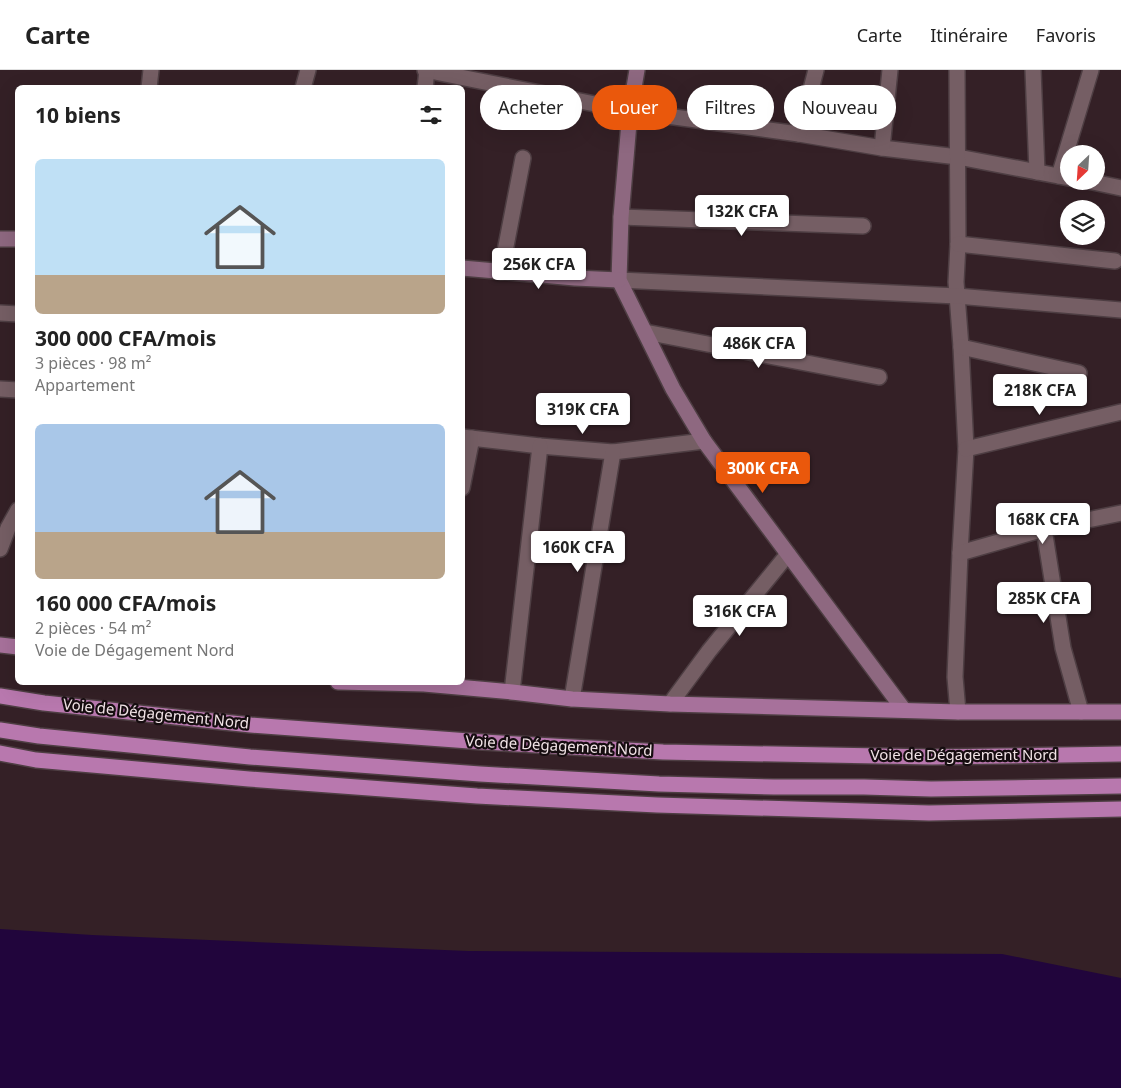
<!DOCTYPE html>
<html lang="fr">
<head>
<meta charset="utf-8">
<style>
	:root { --surface:#fff; --page:#f6f6f6; --text:#222; --muted:#767676; --line:#e0e0e0; --accent:#ea580c }
	body { margin:0; font-family:"Noto Sans",sans-serif; background:var(--page); color:var(--text); height:100vh; display:flex; flex-direction:column; font-size:19px; white-space:nowrap }
	* { box-sizing:border-box; margin:0 }
	p { font-size:16px; color:var(--muted) }
	.icon { flex:none; width:28px; height:28px; fill:none; stroke:currentColor; stroke-width:2; stroke-linecap:round; stroke-linejoin:round }
	.map { position:relative; flex:1; overflow:hidden }
	.panel { position:absolute; left:15px; top:15px; width:450px; height:600px; display:flex; flex-direction:column; background:var(--surface); border-radius:8px; box-shadow:0 5px 20px #0002 }
	.panel>* { flex:none }
	.banner { position:absolute; left:480px; top:15px; width:475px; height:45px; display:flex; gap:10px }
	.needle { width:32px; rotate:205deg }
	.controls { position:absolute; left:1060px; top:75px; display:grid; gap:10px }
	.controls a { display:grid; place-items:center; width:45px; height:45px; border-radius:50%; background:var(--surface); box-shadow:0 5px 20px #0002; font-size:25px }
	.price { position:absolute; translate:-50% -42px; padding:0 11px; border-radius:5px; background:#fff; color:#222; font-size:16px; line-height:32px; filter:drop-shadow(0 1px 2px #0008) }
	.price::after { content:''; position:absolute; left:50%; top:30px; width:15px; height:11px; margin-left:-8px; background:inherit; clip-path:polygon(0 0,100% 0,50% 100%) }
	.price.on { background:var(--accent); color:#fff }
	ul { padding:0; list-style:none }
	li { display:grid; align-content:center; gap:10px; height:265px; padding:0 20px }
	li span { display:grid; place-items:center; height:155px; border-radius:8px; color:#555 }
	li>.icon { margin-inline-start:auto }
	span .icon { width:90px; height:90px; fill:#fffc; stroke-width:1 }
	li b { font-size:21px }
	h2 { display:flex; justify-content:space-between; align-items:center; height:60px; padding:0 20px; font-size:21px }
	.pill { padding:0 18px; border-radius:22px; background:var(--surface); box-shadow:0 5px 20px #0002; font-size:18px; line-height:45px }
	.pill.on { background:var(--accent); color:#fff }
	header { display:flex; align-items:center; gap:30px; box-sizing:border-box; height:70px; padding:0 25px; background:var(--surface); border-bottom:1px solid var(--line) }
	header strong { font-size:24px }
	nav { display:flex; gap:28px; margin-inline-start:auto; font-size:18px }
	.map>svg:first-child { display:block }
</style>
</head>
<body>
<header>
<strong>Carte</strong>
<nav><a>Carte</a><a>Itinéraire</a><a>Favoris</a></nav>
</header>
<div class="map">
<svg width="1121" height="1018" viewBox="0 0 1121 1018">
	<rect width="100%" height="100%" fill="#342026"/>
	<path fill="#21053c" d="M0,859l92,6 376,16 534,3 119,24v110h-1121z"/>
	<g fill="none" stroke-linecap="round" stroke-linejoin="round">
		<defs>
			<g id="minor">
				<path d="M425,0l205,41 169,23 83,14 76,9 111,21"/>
				<path d="M957,0l1,174 -2,38 5,65 5,102 -6,104 -5,124 3,35"/>
				<path d="M1033,0l4,102"/>
				<path d="M149,18l2,-18"/>
				<path d="M303,18l5,-18"/>
				<path d="M425,18l2,-18"/>
				<path d="M799,64l17,-64"/>
				<path d="M882,78l8,-78"/>
				<path d="M1059,106l32,-106"/>
				<path d="M1088,111l33,7"/>
				<path d="M621,147l242,9"/>
				<path d="M958,174l157,17"/>
				<path d="M501,202l22,-114"/>
				<path d="M619,210l338,16 164,14"/>
				<path d="M0,243l18,1"/>
				<path d="M645,262l234,45"/>
				<path d="M961,277l118,26"/>
				<path d="M0,319l18,1"/>
				<path d="M462,367l78,9 73,6 91,-11"/>
				<path d="M966,379l155,-37"/>
				<path d="M462,418l10,-50"/>
				<path d="M1044,459l19,119 18,64"/>
				<path d="M0,479l8,-21 10,-18"/>
				<path d="M960,483l84,-24 77,-16"/>
				<path d="M512,622l28,-246"/>
				<path d="M572,629l41,-247"/>
				<path d="M670,634l39,-53 79,-97"/>
			</g>
			<g id="secondary">
				<path d="M637,0l-7,41 -9,106 -2,63 54,109 31,52 200,269"/>
				<path d="M0,169h18"/>
				<path d="M462,198l113,10 44,2"/>
			</g>
			<g id="primary">
				<path d="M0,575l18,2"/>
				<path d="M338,612l86,2 88,8 60,7 98,5 288,8h163"/>
			</g>
			<g id="trunk">
				<path d="M0,626l44,7 207,22 232,17 180,10 269,5 189,-3"/>
				<path d="M0,660l39,6 211,21 230,17 179,10 115,3h90l67,2 190,-3"/>
				<path d="M0,683l36,7 213,19 228,17 180,9 272,8 192,-4"/>
			</g>
		</defs>
		<use href="#minor" stroke="#4e3e43" stroke-width="18"/>
		<use href="#secondary" stroke="#4e3e43" stroke-width="18"/>
		<use href="#primary" stroke="#4e3e43" stroke-width="18"/>
		<use href="#trunk" stroke="#4e3e43" stroke-width="18"/>
		<use href="#minor" stroke="#755e64" stroke-width="15"/>
		<use href="#secondary" stroke="#8e6880" stroke-width="15"/>
		<use href="#primary" stroke="#a7719b" stroke-width="15"/>
		<use href="#trunk" stroke="#b878ae" stroke-width="15"/>
	</g>
	<g text-anchor="middle" stroke-width="4.5" stroke-linejoin="round" paint-order="stroke">
		<g font-size="15" fill="#f1e3e6" stroke="#160d10">
			<text transform="translate(156 644) rotate(6)" y="5">Voie de Dégagement Nord</text>
			<text transform="translate(559 676) rotate(3)" y="5">Voie de Dégagement Nord</text>
			<text x="964" y="690">Voie de Dégagement Nord</text>
		</g>
	</g>
</svg>
<div class="controls">
<a><svg class="needle" viewBox="-14 -14 28 28"><path d="M0-13l5 13h-10z" fill="#e53935"/><path d="M0 13l5-13h-10z" fill="#767676"/></svg></a>
<a><svg class="icon" aria-label="layers" viewBox="0 0 24 24"><path d="M12 4l9 5-9 5-9-5zM3 14l9 5 9-5"/></svg></a>
</div>
<b class="price" style="left:742px;top:167px">132K CFA</b>
<b class="price" style="left:539px;top:220px">256K CFA</b>
<b class="price" style="left:759px;top:299px">486K CFA</b>
<b class="price" style="left:1040px;top:346px">218K CFA</b>
<b class="price" style="left:583px;top:365px">319K CFA</b>
<b class="price on" style="left:763px;top:424px">300K CFA</b>
<b class="price" style="left:1043px;top:475px">168K CFA</b>
<b class="price" style="left:578px;top:503px">160K CFA</b>
<b class="price" style="left:1044px;top:554px">285K CFA</b>
<b class="price" style="left:740px;top:567px">316K CFA</b>
<div class="banner">
<a class="pill">Acheter</a>
<a class="pill on">Louer</a>
<a class="pill">Filtres</a>
<a class="pill">Nouveau</a>
</div>
<section class="panel">
<h2>10 biens<svg class="icon" aria-label="filters" viewBox="0 0 24 24"><path d="M4 7h16M4 17h16"/><circle cx="9" cy="7" r="2"/><circle cx="15" cy="17" r="2"/></svg></h2>
<ul>
<li><span style="background:linear-gradient(#bfe0f5 75%,#b9a48a 0)"><svg class="icon" aria-label="home" viewBox="0 0 24 24"><path d="M3 11l9-7 9 7M6 9v11h12V9"/></svg></span><div><b>300 000 CFA/mois</b><p>3 pièces · 98 m²</p><p>Appartement</p></div></li>
<li><span style="background:linear-gradient(#a9c7e8 70%,#b9a48a 0)"><svg class="icon" aria-label="home" viewBox="0 0 24 24"><path d="M3 11l9-7 9 7M6 9v11h12V9"/></svg></span><div><b>160 000 CFA/mois</b><p>2 pièces · 54 m²</p><p>Voie de Dégagement Nord</p></div></li>
</ul>
</section>
</div>
</body>
</html>
